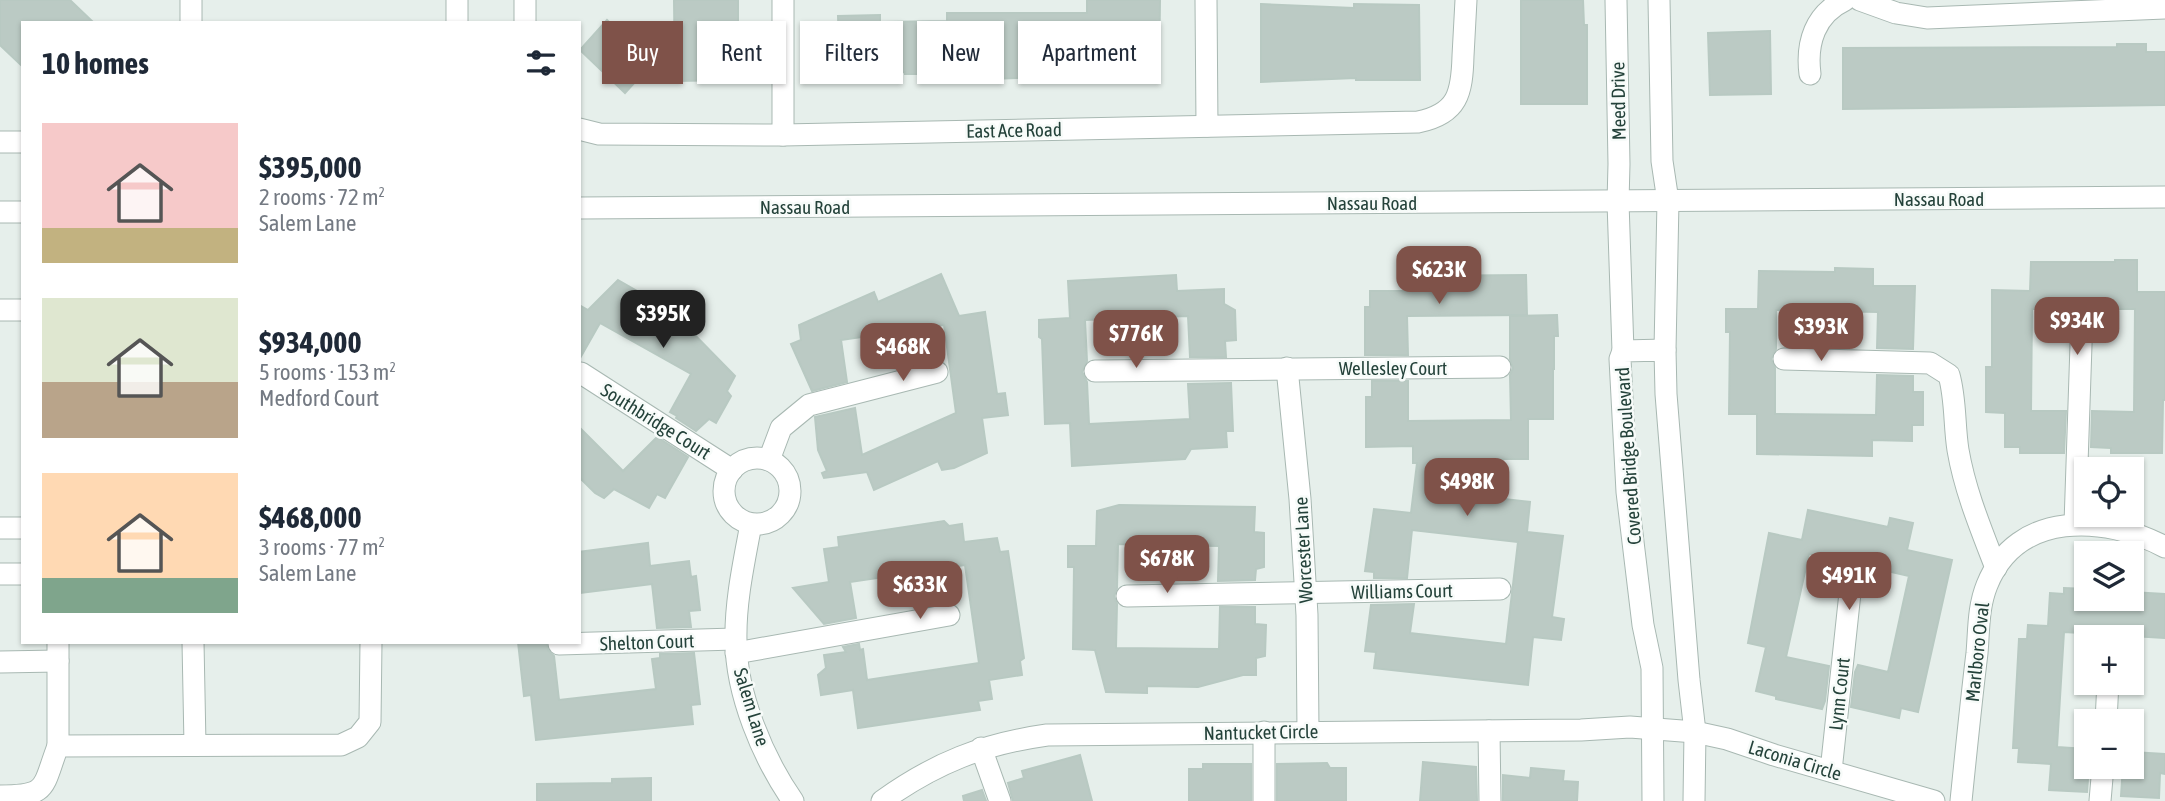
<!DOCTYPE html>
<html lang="en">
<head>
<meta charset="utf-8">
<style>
	:root { --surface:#fff; --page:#f2f2f3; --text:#1f2937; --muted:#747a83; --accent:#7f5249 }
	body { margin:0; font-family:"Asap Condensed",sans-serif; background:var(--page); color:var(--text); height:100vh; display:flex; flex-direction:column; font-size:26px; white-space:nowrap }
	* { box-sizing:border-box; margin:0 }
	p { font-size:23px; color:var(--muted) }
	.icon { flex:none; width:38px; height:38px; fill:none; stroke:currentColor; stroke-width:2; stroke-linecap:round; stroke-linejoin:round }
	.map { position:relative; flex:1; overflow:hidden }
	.drawer { position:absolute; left:21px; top:21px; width:560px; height:623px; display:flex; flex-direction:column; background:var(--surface); border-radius:0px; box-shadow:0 2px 5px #0004 }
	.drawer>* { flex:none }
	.banner { position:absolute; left:602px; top:21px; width:665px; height:63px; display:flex; gap:14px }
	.fabs { position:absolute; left:2074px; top:457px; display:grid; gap:14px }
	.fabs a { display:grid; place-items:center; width:70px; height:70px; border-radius:0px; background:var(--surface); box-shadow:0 2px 5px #0004; font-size:35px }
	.price { position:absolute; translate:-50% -60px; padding:0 16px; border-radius:14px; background:var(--accent); color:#fff; font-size:23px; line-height:46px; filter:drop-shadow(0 2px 4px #0008) }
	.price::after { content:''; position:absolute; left:50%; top:42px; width:21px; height:16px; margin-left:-10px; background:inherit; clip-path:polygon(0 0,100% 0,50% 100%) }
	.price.active { background:#222; color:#fff }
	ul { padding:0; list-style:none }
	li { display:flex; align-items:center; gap:21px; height:175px; padding:0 21px }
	li span { display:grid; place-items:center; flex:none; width:196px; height:140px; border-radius:0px; color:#555 }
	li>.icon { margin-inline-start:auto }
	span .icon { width:84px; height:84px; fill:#fffc; stroke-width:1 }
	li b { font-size:30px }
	h2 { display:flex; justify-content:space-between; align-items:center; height:84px; padding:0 21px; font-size:30px }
	.tag { padding:0 24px; border-radius:0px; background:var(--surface); box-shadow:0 2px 5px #0004; font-size:24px; line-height:63px }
	.tag.active { background:var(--accent); color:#fff }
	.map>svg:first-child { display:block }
</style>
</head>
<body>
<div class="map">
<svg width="2165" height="801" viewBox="0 0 2165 801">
	<rect width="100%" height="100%" fill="#e6efeb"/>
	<g fill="#bbcac4" stroke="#b8c9c2" stroke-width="2">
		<path d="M0,0h70l24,23h-71v44l-23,-22z"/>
		<path d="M674,0h64v80l-63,1z"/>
		<path d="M1087,0h73l-1,77 -87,-1 -83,3 -38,-1 1,-4h-47v-2l-65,2 -2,-58 42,-1v7l67,-1v-8h140z"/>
		<path d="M1521,0h62l1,25h3v79h-66z"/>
		<path d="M1261,4l93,4v-4l65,1 1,75h-64v-2l-95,4z"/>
		<path d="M607,20l33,31 -8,9 13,11 -20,22 -45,-43z"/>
		<path d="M1770,31l1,63 -61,1 -2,-62z"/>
		<path d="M2117,44h29v8h19v53l-322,4v-61l274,-1z"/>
		<path d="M2115,260h22v32h28v108h-2l-1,53h-51v-5l-20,-1 1,-36 42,1 1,-103h-41l-11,-7 -8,2 -5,5h-38l-1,102h35l-2,42h-44v-6h-15v-34l-19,-1v-45h6v-77l38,1 1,-29h84z"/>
		<path d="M1835,268l38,1v17h42l-2,63 -36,-1 1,-36 -102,-2v39l-5,10 4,9v46l101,1 1,-40 36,1v16h10v33h-11v16l-40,-1v16l-115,-2v-40h-28l1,-82h-4v-23h32l1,-38 76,1z"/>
		<path d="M941,274l18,42 26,-4 12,82 8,-1 3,22 -26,3 5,35 -33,15 -12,2 -4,-9 -64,29 -7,-18 -43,6 -2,-5 5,-2 -9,-21 -3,-33 40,-9 7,47 94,-42 -12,-88 -103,15 6,42 -35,9 -21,-47 10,-4 -2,-15 75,-33 4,10z"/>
		<path d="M1176,275l1,16 47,-2v15l11,6 1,30 -11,1 1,16h-36l-2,-41 -103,4 2,41 -5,11 5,10 2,42 101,-5 -2,-35 43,-1 2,48h-7l1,16 -36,2 -6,10 -113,7 -2,-43 -25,1 -3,-85 -3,-2v-17l31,-2 -2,-37z"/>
		<path d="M1526,275l1,40 -120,1 1,39h-43v-48h5v-16h40v-15z"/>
		<path d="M618,280l35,20 -4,7 41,23 45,46 -8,15 4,5 -15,27 -7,-4 -13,12 -20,-13 1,-2 -7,-4 21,-38 -91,-51 -21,37v-55l9,5z"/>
		<path d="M1557,315l1,21h-4v33h-1v50h-25v40h-75v34l77,9 -3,30 36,4 -11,81 12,2 -3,21 -28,-3 -5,48 -154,-17 2,-16 -11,-1 6,-46 43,-1 -4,29 96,11 12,-102 -106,-12 -5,48h-33v-6l-9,-1 9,-62 37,4 6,-50h-4v-17l-47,1v-50h6v-16h36v40l103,-1 -1,-45 3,-7 -3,-9v-43z"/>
		<path d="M579,427l44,44 34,-34 31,20 -23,41 -8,-4 -8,14 -35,-19 -10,9 -9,-5 -16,-16z"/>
		<path d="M1119,505l136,2 -1,25 10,1v34l-8,2 -1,11 -37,1 1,-35 -101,-2 -1,44 -3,8 3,8 -1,44 103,1 1,-42h35v17l11,1 -1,31 -9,2v17h-13l-45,12 -51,-1v7l-41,-1 -11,-42 -22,-1 1,-82h-6v-21h28l1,-35z"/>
		<path d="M1808,510l80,17 2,-9 23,5 -6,27 45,10 -34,152 -17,-4 -2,10 -48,-11 4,-35 3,-7 30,7 21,-96 -48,-11 -7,-4 -7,1 -38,-8 -23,103 43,9 -4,35 -3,8 -46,-10v-3l-20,-5 10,-44 -18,-4 21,-110 33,7z"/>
		<path d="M944,521l5,5 13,-2 2,18 33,-4 3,14 8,-1 16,107 -4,3 2,14 -33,5 3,19 -14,2 2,9 -122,18 -5,-38 -32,5 -3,-20 8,-7 -2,-13 22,-3 -3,-5 16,-3 1,6 3,-1 4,31 112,-17 -14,-98 -115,17 6,36 -32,6 -31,-36 36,-6 -5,-33 15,-2 -1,-10z"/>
		<path d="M648,543l2,23 39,-5 2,16 5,-1 4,34 -11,1 2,16 -34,1 -5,-44 -73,9v-41z"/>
		<path d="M2064,588l22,1v9h46v-6l33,2v44l-101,-6 -7,115 29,2v17h3l-2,26 -38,-2 2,-26 -33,-2 1,-14h-6l6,-109h8l1,-14 20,1 2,-33 14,1z"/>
		<path d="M518,642h28l2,8 6,6 5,44 97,-11 -4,-30 8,-1v-4l34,-1 6,51 -9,1 2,19 -157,16 -5,-45 -7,1z"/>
		<path d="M2132,752l33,2v20l-5,-1 -1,25 -38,-2 2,-30h9z"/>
		<path d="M1080,755l12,46h-79l-5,-18 16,-5 -2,-7z"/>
		<path d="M1423,762l53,5 1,34h-57z"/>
		<path d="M1327,763l3,5h16v33h-69v-37z"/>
		<path d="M1203,764h48v37h-62v-32h14z"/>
		<path d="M1531,768l33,3 -1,10 15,1 -1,19h-74v-26l27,3z"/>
		<path d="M651,778v23h-114v-17l75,-1v-4z"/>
		<path d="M982,790l4,11h-22l-1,-5z"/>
	</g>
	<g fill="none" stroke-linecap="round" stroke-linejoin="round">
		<defs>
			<g id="minor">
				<path d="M191,0v23"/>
				<path d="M525,0v23"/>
				<path d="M1206,0l1,126"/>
				<path d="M1616,0l3,164 -1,38 5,149"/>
				<path d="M1659,0l3,161 6,40 -3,149"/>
				<path d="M1860,0l36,13 31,5 238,-10"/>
				<path d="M457,23v-23"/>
				<path d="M1810,74c-4,-31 5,-60 35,-74"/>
				<path d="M579,129l20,5 184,1 635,-13c40,-8 44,-29 45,-66 1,-18 2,-37 3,-56"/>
				<path d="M783,135v-135"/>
				<path d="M0,142h23"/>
				<path d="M579,208l1586,-11"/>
				<path d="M0,212h23"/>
				<path d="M0,310h23"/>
				<path d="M1784,359l146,4 19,12c7,25 5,50 9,75 7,41 23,79 38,118"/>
				<path d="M1287,368l13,131 7,116 1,117"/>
				<path d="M1095,371l405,-4"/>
				<path d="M581,373l151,97"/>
				<circle cx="757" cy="491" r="33"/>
				<path d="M769,460l12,-32 28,-23 128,-33"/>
				<path d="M751,524c-7,38 -16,78 -15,117 0,53 27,117 57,160"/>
				<path d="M2075,524l7,-209"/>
				<path d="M0,528h23"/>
				<path d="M0,574h23"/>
				<path d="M1127,596l373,-7"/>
				<path d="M58,642v104"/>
				<path d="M193,642l2,103"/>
				<path d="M559,644l176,-5"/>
				<path d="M736,653l213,-38"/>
				<path d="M0,662l58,-1"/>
				<path d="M2106,721l2,-39"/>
				<path d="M1489,731l1,70"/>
				<path d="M1264,732v69"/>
				<path d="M981,748l19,53"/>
				<path d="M1831,771l21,-197"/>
				<path d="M0,796c49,0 42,-8 58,-50l283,-1 17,-8 12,-15 1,-80"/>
				<path d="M882,801c53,-38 101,-57 165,-66l534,-5 49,-3 65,5 32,7 47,16 160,46"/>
				<path d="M1653,801l-1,-133 -9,-43 -16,-133 -7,-133 3,-8 42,-1 1,44 23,286 6,52 -1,69"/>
				<path d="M1961,801c5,-49 10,-99 16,-148 2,-23 1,-46 10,-68 30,-75 118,-70 178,-38"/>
				<path d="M2100,801l3,-35"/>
			</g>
		</defs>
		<use href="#minor" stroke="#a8b8b2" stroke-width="23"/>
		<use href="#minor" stroke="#fff" stroke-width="21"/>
	</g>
	<g text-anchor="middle" stroke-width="5" stroke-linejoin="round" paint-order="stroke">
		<g font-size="19" fill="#24423a" stroke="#f7fbf9">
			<text transform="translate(1618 101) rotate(-91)" y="7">Meed Drive</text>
			<text transform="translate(1014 130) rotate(-1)" y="7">East Ace Road</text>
			<text x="1939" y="206">Nassau Road</text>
			<text x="1372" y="210">Nassau Road</text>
			<text x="805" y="214">Nassau Road</text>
			<text x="1393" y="375">Wellesley Court</text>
			<text transform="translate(656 421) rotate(32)" y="7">Southbridge Court</text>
			<text transform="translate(1628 456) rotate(-94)" y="7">Covered Bridge Boulevard</text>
			<text transform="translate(1303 550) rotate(-93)" y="7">Worcester Lane</text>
			<text transform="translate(1402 591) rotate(-1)" y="7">Williams Court</text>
			<text transform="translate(647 642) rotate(-2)" y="7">Shelton Court</text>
			<text transform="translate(1977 652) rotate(-84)" y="7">Marlboro Oval</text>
			<text transform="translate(1839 694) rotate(-84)" y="7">Lynn Court</text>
			<text transform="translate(752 707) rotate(73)" y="7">Salem Lane</text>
			<text transform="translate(1261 732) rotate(-1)" y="7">Nantucket Circle</text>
			<text transform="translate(1795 760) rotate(17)" y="7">Laconia Circle</text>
		</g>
	</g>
</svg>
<div class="fabs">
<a><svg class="icon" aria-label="locate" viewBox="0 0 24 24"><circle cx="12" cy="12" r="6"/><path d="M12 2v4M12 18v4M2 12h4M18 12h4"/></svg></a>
<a><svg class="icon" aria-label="layers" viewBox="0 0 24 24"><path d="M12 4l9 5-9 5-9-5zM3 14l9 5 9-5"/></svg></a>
<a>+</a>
<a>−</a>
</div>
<b class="price" style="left:1439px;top:306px">$623K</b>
<b class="price active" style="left:663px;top:350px">$395K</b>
<b class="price" style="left:2077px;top:357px">$934K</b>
<b class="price" style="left:1821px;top:363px">$393K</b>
<b class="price" style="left:1136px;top:370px">$776K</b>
<b class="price" style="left:903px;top:383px">$468K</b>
<b class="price" style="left:1467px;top:518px">$498K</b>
<b class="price" style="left:1167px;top:595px">$678K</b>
<b class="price" style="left:1849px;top:612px">$491K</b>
<b class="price" style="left:920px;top:621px">$633K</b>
<div class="banner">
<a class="tag active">Buy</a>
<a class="tag">Rent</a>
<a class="tag">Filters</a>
<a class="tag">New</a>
<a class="tag">Apartment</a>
</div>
<section class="drawer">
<h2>10 homes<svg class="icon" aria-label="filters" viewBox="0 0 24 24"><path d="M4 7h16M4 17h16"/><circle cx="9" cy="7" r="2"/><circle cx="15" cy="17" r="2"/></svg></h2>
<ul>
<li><span style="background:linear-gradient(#f6c9c9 75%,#c2b280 0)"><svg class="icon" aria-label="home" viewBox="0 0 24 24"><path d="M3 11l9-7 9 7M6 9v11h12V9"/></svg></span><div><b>$395,000</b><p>2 rooms · 72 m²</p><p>Salem Lane</p></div></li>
<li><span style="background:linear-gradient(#dfe7d0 60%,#b9a48a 0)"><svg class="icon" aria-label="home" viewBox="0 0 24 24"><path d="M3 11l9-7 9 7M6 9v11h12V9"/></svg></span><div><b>$934,000</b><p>5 rooms · 153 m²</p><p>Medford Court</p></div></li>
<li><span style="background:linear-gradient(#ffd9b3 75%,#7fa58c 0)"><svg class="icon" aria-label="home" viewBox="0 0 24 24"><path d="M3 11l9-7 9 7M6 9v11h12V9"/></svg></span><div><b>$468,000</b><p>3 rooms · 77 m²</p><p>Salem Lane</p></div></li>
</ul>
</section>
</div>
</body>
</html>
